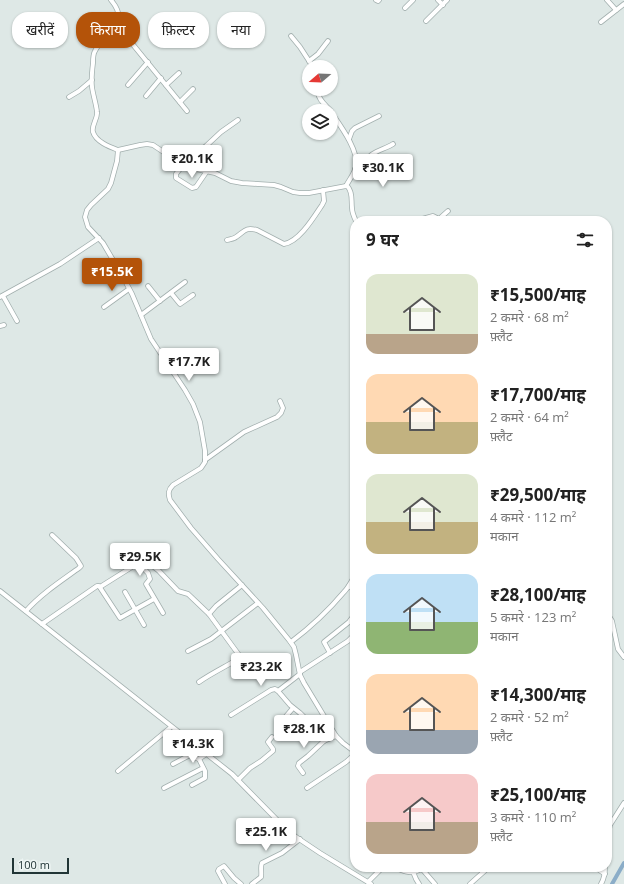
<!DOCTYPE html>
<html lang="hi">
<head>
<meta charset="utf-8">
<style>
	:root { --surface:#fff; --page:#f2f2f2; --text:#222; --muted:#767676; --accent:#b45309 }
	body { margin:0; font-family:"Open Sans","Noto Sans Devanagari",sans-serif; background:var(--page); color:var(--text); height:100vh; display:flex; flex-direction:column; font-size:15px; white-space:nowrap }
	* { box-sizing:border-box; margin:0 }
	p { font-size:13px; color:var(--muted) }
	.icon { flex:none; width:22px; height:22px; fill:none; stroke:currentColor; stroke-width:2; stroke-linecap:round; stroke-linejoin:round }
	.map { position:relative; flex:1; overflow:hidden }
	.side { position:absolute; left:350px; top:216px; width:262px; height:656px; display:flex; flex-direction:column; background:var(--surface); border-radius:16px; box-shadow:0 1px 3px #0004 }
	.side>* { flex:none }
	.hud { position:absolute; left:12px; top:12px; width:278px; height:36px; display:flex; gap:8px }
	.needle { width:26px; rotate:251deg }
	.buttons { position:absolute; left:302px; top:60px; display:grid; gap:8px }
	.buttons a { display:grid; place-items:center; width:36px; height:36px; border-radius:50%; background:var(--surface); box-shadow:0 1px 3px #0004; font-size:20px }
	.scale { position:absolute; left:12px; bottom:10px; width:57px; box-sizing:border-box; padding-left:4px; border:2px solid #213536; border-top:0; font-size:11px; line-height:14px; white-space:nowrap; color:#213536; -webkit-text-stroke:3px #eef5f4; paint-order:stroke }
	.price { position:absolute; translate:-50% -34px; padding:0 9px; border-radius:4px; background:#fff; color:#222; font-size:13px; line-height:26px; filter:drop-shadow(0 1px 2px #0008) }
	.price::after { content:''; position:absolute; left:50%; top:24px; width:12px; height:9px; margin-left:-6px; background:inherit; clip-path:polygon(0 0,100% 0,50% 100%) }
	.price.current { background:var(--accent); color:#fff }
	ul { padding:0; list-style:none }
	li { display:flex; align-items:center; gap:12px; height:100px; padding:0 16px }
	li span { display:grid; place-items:center; flex:none; width:112px; height:80px; border-radius:12px; color:#555 }
	li>.icon { margin-inline-start:auto }
	span .icon { width:48px; height:48px; fill:#fffc; stroke-width:1 }
	li b { font-size:17px }
	h2 { display:flex; justify-content:space-between; align-items:center; height:48px; padding:0 16px; font-size:17px }
	.pill { padding:0 14px; border-radius:16px; background:var(--surface); box-shadow:0 1px 3px #0004; font-size:14px; line-height:36px }
	.pill.current { background:var(--accent); color:#fff }
	.map>svg:first-child { display:block }
</style>
</head>
<body>
<div class="map">
<svg width="624" height="884" viewBox="0 0 624 884">
	<rect width="100%" height="100%" fill="#dee8e6"/>
	<g fill="none" stroke-linecap="round" stroke-linejoin="round">
		<path stroke="#8badc8" stroke-width="4" d="M612,884l12,-21"/>
		<defs>
			<g id="street">
				<path d="M111,0c5,6 10,14 7,23 -3,11 -18,16 -23,28 -2,3 -2,7 -2,12 -1,8 -2,16 -1,24 1,8 4,16 5,25 1,6 -6,14 -4,20 3,10 17,15 25,18l-1,11 -6,22 -3,6 -17,16 -4,5 -2,7 3,10 15,16 20,34 9,17 19,45 34,51 8,14 7,18 5,29v11l-4,6 -28,17c-5,5 -5,9 -3,15l21,28 27,31 45,49 26,32 5,7 2,8 4,20 4,8 32,53 7,7 12,9"/>
				<path d="M376,0l2,1 1,-1"/>
				<path d="M438,0l5,5"/>
				<path d="M607,0l9,10"/>
				<path d="M405,8l8,-8"/>
				<path d="M426,21l21,-21"/>
				<path d="M601,22l23,-18"/>
				<path d="M117,25l70,86"/>
				<path d="M291,36l9,11 13,20"/>
				<path d="M309,61l9,-7 10,-13"/>
				<path d="M128,85l20,-23"/>
				<path d="M166,85l13,-12"/>
				<path d="M320,89l-2,3c0,8 8,13 13,19"/>
				<path d="M146,96l15,-18"/>
				<path d="M69,97l10,-6 13,-11"/>
				<path d="M180,102l13,-13"/>
				<path d="M331,112c8,12 28,38 25,54 -1,7 -7,14 -10,20"/>
				<path d="M349,139l3,-8 3,-3 24,-12"/>
				<path d="M118,150l22,-5 7,-1 6,1 27,18 11,5 24,5 16,8 11,2 32,2 7,2 12,5 7,1h9l37,-7 2,1c5,6 3,13 4,21 0,5 2,9 4,13"/>
				<path d="M366,164c1,-12 18,-14 27,-20"/>
				<path d="M183,165l-7,9v4l16,10 4,-1 11,-16"/>
				<path d="M186,166l11,-13 9,-7 15,-14 17,-12"/>
				<path d="M355,169l9,-4 3,-1c7,4 9,14 16,16l13,-12 7,-6"/>
				<path d="M418,221l4,-2 11,-3 6,3 9,-8"/>
				<path d="M227,240c3,-1 7,-1 9,-3 9,-6 9,-10 21,-7l27,14c15,-2 30,-27 38,-39l2,-4 -1,-11"/>
				<path d="M148,286l12,15"/>
				<path d="M171,293l9,11 13,-9"/>
				<path d="M3,296l14,25"/>
				<path d="M0,297l60,-33 39,-26"/>
				<path d="M104,307l25,-18"/>
				<path d="M141,315l44,-33"/>
				<path d="M0,326l4,-1"/>
				<path d="M205,460l39,-28 33,-15 4,-4 2,-5 -3,-7"/>
				<path d="M139,564l5,-2 5,1 10,8 19,20 10,3 21,20 30,41v2l-1,2c-13,8 -26,14 -39,23"/>
				<path d="M349,586l6,5"/>
				<path d="M100,587l35,-22 4,-1 9,9 2,6 -4,5 17,29"/>
				<path d="M0,591l232,183 50,51 14,12 24,16 51,31"/>
				<path d="M125,592l19,33"/>
				<path d="M26,611c15,-17 35,-30 53,-43l2,-2 -5,-8 -24,-23"/>
				<path d="M607,613l5,8 6,28 6,8"/>
				<path d="M209,614l7,-8 26,-21"/>
				<path d="M42,624l55,-38h2l21,32 34,-19"/>
				<path d="M291,642c20,-15 37,-31 53,-50 5,-5 7,-11 11,-16"/>
				<path d="M188,651l23,-12 47,-36"/>
				<path d="M330,653l-6,-11 25,-20 6,-8"/>
				<path d="M300,672l48,-31 7,-7"/>
				<path d="M278,691l12,14 10,8 6,6 18,22"/>
				<path d="M231,715l40,-25 4,-1 3,2 22,-17"/>
				<path d="M281,734l4,-6 -3,-5v-2l11,-13"/>
				<path d="M172,741l21,16 6,2"/>
				<path d="M173,764l17,-9"/>
				<path d="M118,771l53,-44"/>
				<path d="M303,773l-5,-7 1,-3 9,-7 16,-15 12,-5"/>
				<path d="M238,780l12,-12 11,-7 12,-10v-2l-5,-7 4,-5"/>
				<path d="M192,785l13,-7v-7l-6,-12 7,-5"/>
				<path d="M164,788l39,-20"/>
				<path d="M307,788l39,-26 9,-8"/>
				<path d="M607,839l3,-14 14,-22"/>
				<path d="M393,867c14,5 17,9 32,0"/>
				<path d="M411,867l5,12 3,5"/>
				<path d="M595,867l10,7"/>
				<path d="M422,869l13,15"/>
				<path d="M368,882l15,-15"/>
				<path d="M225,884l-7,-13 1,-2 5,-3 10,12 7,6"/>
				<path d="M252,884l9,-7c1,-5 -1,-10 1,-14l20,-10 18,-14"/>
				<path d="M470,884l19,-17"/>
				<path d="M601,884c3,-5 4,-11 4,-17"/>
			</g>
		</defs>
		<use href="#street" stroke="#a2afae" stroke-width="5.5"/>
		<use href="#street" stroke="#fff" stroke-width="4"/>
	</g>
</svg>
<div class="buttons">
<a><svg class="needle" viewBox="-14 -14 28 28"><path d="M0-13l5 13h-10z" fill="#e53935"/><path d="M0 13l5-13h-10z" fill="#767676"/></svg></a>
<a><svg class="icon" aria-label="layers" viewBox="0 0 24 24"><path d="M12 4l9 5-9 5-9-5zM3 14l9 5 9-5"/></svg></a>
</div>
<div class="scale">100 m</div>
<b class="price" style="left:192px;top:179px">₹20.1K</b>
<b class="price" style="left:383px;top:188px">₹30.1K</b>
<b class="price current" style="left:112px;top:292px">₹15.5K</b>
<b class="price" style="left:189px;top:382px">₹17.7K</b>
<b class="price" style="left:140px;top:577px">₹29.5K</b>
<b class="price" style="left:261px;top:687px">₹23.2K</b>
<b class="price" style="left:304px;top:749px">₹28.1K</b>
<b class="price" style="left:193px;top:764px">₹14.3K</b>
<b class="price" style="left:266px;top:852px">₹25.1K</b>
<div class="hud">
<a class="pill">खरीदें</a>
<a class="pill current">किराया</a>
<a class="pill">फ़िल्टर</a>
<a class="pill">नया</a>
</div>
<section class="side">
<h2>9 घर<svg class="icon" aria-label="filters" viewBox="0 0 24 24"><path d="M4 7h16M4 17h16"/><circle cx="9" cy="7" r="2"/><circle cx="15" cy="17" r="2"/></svg></h2>
<ul>
<li><span style="background:linear-gradient(#dfe7d0 75%,#b9a48a 0)"><svg class="icon" aria-label="home" viewBox="0 0 24 24"><path d="M3 11l9-7 9 7M6 9v11h12V9"/></svg></span><div><b>₹15,500/माह</b><p>2 कमरे · 68 m²</p><p>फ़्लैट</p></div></li>
<li><span style="background:linear-gradient(#ffd9b3 60%,#c2b280 0)"><svg class="icon" aria-label="home" viewBox="0 0 24 24"><path d="M3 11l9-7 9 7M6 9v11h12V9"/></svg></span><div><b>₹17,700/माह</b><p>2 कमरे · 64 m²</p><p>फ़्लैट</p></div></li>
<li><span style="background:linear-gradient(#dfe7d0 60%,#c2b280 0)"><svg class="icon" aria-label="home" viewBox="0 0 24 24"><path d="M3 11l9-7 9 7M6 9v11h12V9"/></svg></span><div><b>₹29,500/माह</b><p>4 कमरे · 112 m²</p><p>मकान</p></div></li>
<li><span style="background:linear-gradient(#bfe0f5 60%,#8fb573 0)"><svg class="icon" aria-label="home" viewBox="0 0 24 24"><path d="M3 11l9-7 9 7M6 9v11h12V9"/></svg></span><div><b>₹28,100/माह</b><p>5 कमरे · 123 m²</p><p>मकान</p></div></li>
<li><span style="background:linear-gradient(#ffd9b3 70%,#9aa5b1 0)"><svg class="icon" aria-label="home" viewBox="0 0 24 24"><path d="M3 11l9-7 9 7M6 9v11h12V9"/></svg></span><div><b>₹14,300/माह</b><p>2 कमरे · 52 m²</p><p>फ़्लैट</p></div></li>
<li><span style="background:linear-gradient(#f6c9c9 60%,#b9a48a 0)"><svg class="icon" aria-label="home" viewBox="0 0 24 24"><path d="M3 11l9-7 9 7M6 9v11h12V9"/></svg></span><div><b>₹25,100/माह</b><p>3 कमरे · 110 m²</p><p>फ़्लैट</p></div></li>
</ul>
</section>
</div>
</body>
</html>
